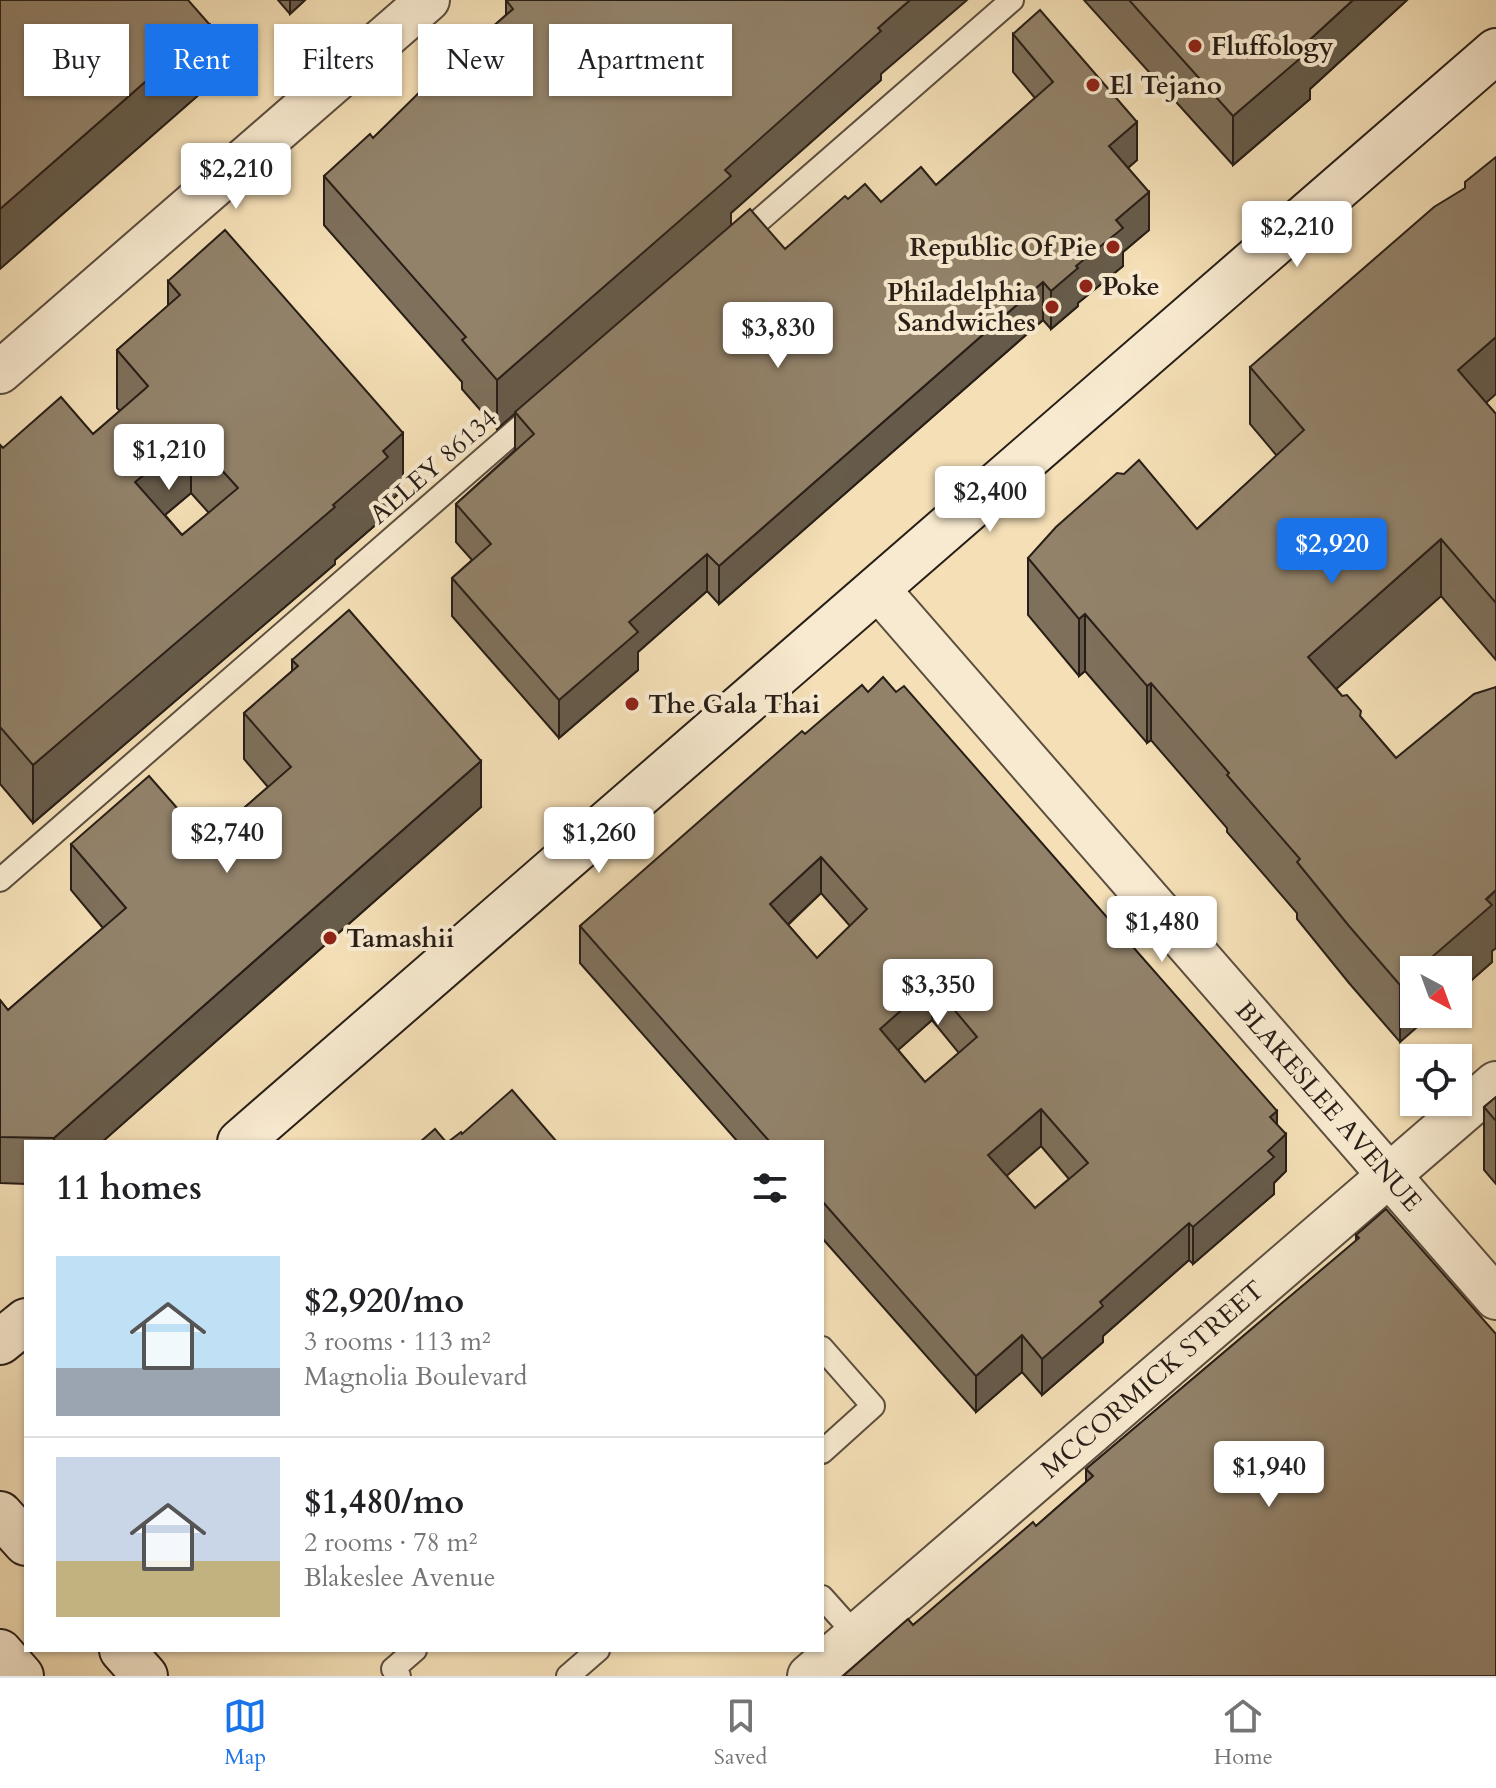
<!DOCTYPE html>
<html lang="en">
<head>
<meta charset="utf-8">
<style>
	:root { --surface:#fff; --page:#f2f2f2; --text:#202124; --muted:#757577; --line:#e0e0e0; --accent:#1a73e8 }
	body { margin:0; font-family:Cardo,serif; background:var(--page); color:var(--text); height:100vh; display:flex; flex-direction:column; font-size:30px; white-space:nowrap }
	* { box-sizing:border-box; margin:0 }
	p { font-size:26px; color:var(--muted) }
	.icon { flex:none; width:44px; height:44px; fill:none; stroke:currentColor; stroke-width:2; stroke-linecap:round; stroke-linejoin:round }
	.map { position:relative; flex:1; overflow:hidden }
	.sheet { position:absolute; left:24px; top:1140px; width:800px; height:512px; display:flex; flex-direction:column; background:var(--surface); border-radius:0px; box-shadow:0 2px 6px #0004 }
	.sheet>* { flex:none }
	.hud { position:absolute; left:24px; top:24px; width:800px; height:72px; display:flex; gap:16px }
	.needle { width:52px; rotate:139deg }
	.fabs { position:absolute; left:1400px; top:956px; display:grid; gap:16px }
	.fabs a { display:grid; place-items:center; width:72px; height:72px; border-radius:0px; background:var(--surface); box-shadow:0 2px 6px #0004; font-size:40px }
	.price { position:absolute; translate:-50% -68px; padding:0 18px; border-radius:8px; background:#fff; color:#222; font-size:26px; line-height:52px; filter:drop-shadow(0 2px 4px #0008) }
	.price::after { content:''; position:absolute; left:50%; top:48px; width:24px; height:18px; margin-left:-12px; background:inherit; clip-path:polygon(0 0,100% 0,50% 100%) }
	.price.on { background:var(--accent); color:#fff }
	ul { padding:0; list-style:none }
	li { display:flex; align-items:center; gap:24px; height:200px; padding:0 32px }
	li+li { border-top:2px solid var(--line) }
	li span { display:grid; place-items:center; flex:none; width:224px; height:160px; border-radius:0px; color:#555 }
	li>.icon { margin-inline-start:auto }
	span .icon { width:96px; height:96px; fill:#fffc; stroke-width:1 }
	li b { font-size:34px }
	h2 { display:flex; justify-content:space-between; align-items:center; height:96px; padding:0 32px; font-size:34px }
	.chip { padding:0 28px; border-radius:0px; background:var(--surface); box-shadow:0 2px 6px #0004; font-size:28px; line-height:72px }
	.chip.on { background:var(--accent); color:#fff }
	.tabs { display:flex; justify-content:space-around; align-items:center; height:112px; border-top:2px solid var(--line); background:var(--surface); font-size:22px; color:var(--muted) }
	.tabs a { display:grid; justify-items:center; gap:4px }
	.tabs .on { color:var(--accent) }
	.map>svg:first-child { display:block }
</style>
</head>
<body>
<div class="map">
<svg width="1496" height="1676" viewBox="0 0 1496 1676">
	<rect width="100%" height="100%" fill="#f4dfb6"/>
	<filter id="stains"><feTurbulence type="fractalNoise" baseFrequency=".0025" numOctaves="4"/><feColorMatrix values="0 0 0 0 .2 0 0 0 0 .09 0 0 0 0 .02 0 0 0 .5 -.17"/></filter>
	<radialGradient id="worn" r=".72"><stop offset=".6" stop-color="#630" stop-opacity="0"/><stop offset="1" stop-color="#630" stop-opacity=".3"/></radialGradient>
	<g fill="none" stroke-linecap="round" stroke-linejoin="round">
		<defs>
			<g id="lane">
				<path d="M738,239l274,-239"/>
				<path d="M0,880l536,-467"/>
				<path d="M822,1348l51,58 -51,46"/>
				<path d="M822,1597l34,38"/>
				<path d="M399,1676l-6,-7 22,-19"/>
				<path d="M568,1676l30,-26"/>
			</g>
			<g id="street">
				<path d="M0,372l428,-372"/>
				<path d="M877,588l619,710"/>
				<path d="M809,1676l687,-593"/>
			</g>
			<g id="secondary">
				<path d="M240,1142l1256,-1091"/>
				<path d="M0,1342l26,-21"/>
				<path d="M0,1514l26,29"/>
				<path d="M122,1650l23,26"/>
				<path d="M0,1652l21,24"/>
			</g>
		</defs>
		<use href="#lane" stroke="#5b4e3f" stroke-width="26"/>
		<use href="#street" stroke="#5b4e3f" stroke-width="46"/>
		<use href="#secondary" stroke="#281e17" stroke-width="48"/>
		<use href="#lane" stroke="#f8ead0" stroke-width="22"/>
		<use href="#street" stroke="#f8ead0" stroke-width="42"/>
		<use href="#secondary" stroke="#f8ead0" stroke-width="44"/>
	</g>
	<g fill="#7e705b" stroke="#281e17" stroke-width="2" fill-rule="evenodd">
		<path d="M278,0h27l-15,14z"/>
		<path d="M506,0l375,74v6l-150,133v12l54,24 63,-50 33,3 55,-17 99,-87 -22,-26v-38l124,126 -9,8 21,62 -26,22v14l-45,37v3l-27,23 -8,-9 -324,284 -12,-13 -69,61v18l-79,68 -107,-122v-38l20,-18 -16,-18v-38l59,-54v-37l-18,16 -35,-40v-7l-138,-157v-49l49,-38 133,-123z"/>
		<path d="M1084,0h323l-97,89v10l-77,66z"/>
		<path d="M168,281l235,209 -15,13v11l-53,46v4l-302,259 -33,-39v-339l3,3 90,-14 27,-23 -3,-3v-58l51,-44zM191,493l18,20 -27,22 -17,-20z"/>
		<path d="M1250,367l236,36 10,11v246l-55,-64 -105,93 60,69 100,-71v261l-4,3v11l-34,30v-22l-58,72 -51,-59 -52,-64v-6l-70,-81v-4l-76,-88 -4,3 -62,-72 -6,5 -51,-61v-57l169,-29 80,-73 -27,-32z"/>
		<path d="M292,660l189,147 -379,335h-76v42l-26,-1v-183l8,10 95,-82 -32,-38v-46l135,-3 62,-54 -24,-28v-46l48,-42z"/>
		<path d="M868,692h28l381,433 9,46 -12,12v11l-81,70 -4,-4 -86,76v6l-61,53 -20,-23 -46,40 -154,-174v-96h-84l-158,-179v-37l225,-192zM821,893l29,33 -33,32 -29,-33zM932,1020l27,33 -34,29 -27,-32zM1041,1146l28,33 -34,29 -29,-32z"/>
		<path d="M1496,1097v87l-12,-14v-63z"/>
		<path d="M1356,1235l140,99 -583,291 123,-99 50,-44v-13l270,-228z"/>
	</g>
	<g fill="#665b4a" stroke="#281e17" stroke-width="2">
		<path d="M290,0h15l-15,14z"/>
		<path d="M910,0h57l-86,74v6l-150,133v13l-234,203v-49l381,-352z"/>
		<path d="M1353,0h54l-97,89v10l-77,66v-49l72,-72z"/>
		<path d="M210,25v60l-210,184v-60z"/>
		<path d="M1137,122v38l-28,24v-38z"/>
		<path d="M1149,192v38l-26,22v14l-45,37v3l-27,23v-38l25,-25 40,-46z"/>
		<path d="M1043,282v38l-324,284v-38z"/>
		<path d="M1496,337v57l-38,34v-58z"/>
		<path d="M403,433v57l-15,13v11l-53,46v4l-302,259v-58l300,-260 50,-54z"/>
		<path d="M191,436v57l-56,47v-58z"/>
		<path d="M1441,539v57l-133,118v-57z"/>
		<path d="M707,554v37l-69,61v18l-79,68v-38l70,-78z"/>
		<path d="M1085,614v57l-6,5v-57z"/>
		<path d="M1151,683v57l-4,3v-57z"/>
		<path d="M481,761v46l-379,335h-48v-4z"/>
		<path d="M821,857v36l-51,48v-37z"/>
		<path d="M1496,890v58l-4,3v11l-34,30v-22h-41z"/>
		<path d="M1414,973v41h18l-32,28v-57z"/>
		<path d="M932,983v37l-52,46v-37z"/>
		<path d="M1041,1109v37l-53,46v-37z"/>
		<path d="M1277,1111v31l9,-8v37l-12,12v11l-81,70v-37l77,-110z"/>
		<path d="M1189,1223v37l-86,76v6l-61,53v-36l58,-57z"/>
		<path d="M1022,1335v37l-46,40v-36z"/>
	</g>
	<g fill="#92826a" stroke="#281e17" stroke-width="2" fill-rule="evenodd">
		<path d="M0,0h188l22,25 -210,184z"/>
		<path d="M506,0h404l-32,28 3,3 -156,139 6,6 -234,204 -35,-40 4,-3 -142,-161 46,-42 3,4 66,-65 74,-64z"/>
		<path d="M1129,0h224l-48,44 5,6 -77,66z"/>
		<path d="M1040,10l97,112 -28,24 40,46 -33,28 7,8 -47,38 2,2 -27,23 -8,-9 -324,284 -12,-12 -78,68 9,10 -79,68 -107,-122 39,-34 -35,-40 78,-70 -19,-22 235,-203 35,40 60,-53 3,3 17,-15 16,18 40,-35 15,18 117,-103 -40,-48z"/>
		<path d="M1496,157v180l-38,33 38,44v189l-55,-64 -133,118 34,39 5,-1 14,16 -1,5 36,42 78,-64 22,-7v203l-10,9 6,6 -75,65h-3v3l-14,12 -51,-59 -52,-64 3,-3 -73,-84 2,-2 -78,-90 -4,3 -62,-72 -6,5 -51,-61 28,-31 61,-54 7,1 15,-14 58,69 107,-99 -54,-63 184,-160 31,-19v-6z"/>
		<path d="M225,230l178,203 -20,18 5,6 -55,48 2,2 -302,258 -33,-38v-282l3,3 58,-51 32,37 53,-46 2,-2 -31,-36 63,-55 -12,-14zM191,436l47,52 -56,47 -47,-53z"/>
		<path d="M349,610l132,151 -427,377 -54,-1v-137l8,10 118,-102 -55,-64 78,-68 57,65 85,-74 -47,-54 54,-47 -6,-6z"/>
		<path d="M883,677l13,15 8,-6 373,425 -7,6 16,17 -18,17 6,6 -81,70 -4,-4 -89,79 3,4 -61,53 -20,-24 -46,41 -154,-175v-59h-52l-190,-216 222,-195 3,3 57,-49 6,7zM821,857l46,52 -50,49 -47,-54zM932,983l45,54 -52,45 -45,-53zM1041,1109l47,54 -53,45 -47,-53z"/>
		<path d="M512,1090l45,52h-109l13,-10 1,2z"/>
		<path d="M1496,1097v24l-12,-14z"/>
		<path d="M435,1129l11,13h-26z"/>
		<path d="M1386,1209l110,125v342h-653l65,-57 5,6 120,-103 3,4 57,-50 -7,-7 273,-231 -3,-3z"/>
	</g>
	<g fill="#8f2418" stroke="#f8ead0" stroke-width="3">
		<circle cx="1195" cy="46" r="8"/>
		<circle cx="1093" cy="85" r="8"/>
		<circle cx="1113" cy="247" r="8"/>
		<circle cx="1086" cy="286" r="8"/>
		<circle cx="1052" cy="307" r="8"/>
		<circle cx="632" cy="704" r="8"/>
		<circle cx="330" cy="938" r="8"/>
	</g>
	<g text-anchor="middle" stroke-width="8" stroke-linejoin="round" paint-order="stroke">
		<g font-size="26" font-weight="bold" fill="#281e17" stroke="#f8ead0" text-anchor="start">
			<text x="1211" y="55">Fluffology</text>
			<text x="1109" y="94">El Tejano</text>
			<text x="1097" y="256" text-anchor="end">Republic Of Pie</text>
			<text x="1102" y="295">Poke</text>
			<text x="1036" y="301" text-anchor="end">Philadelphia<tspan x="1036" dy="30">Sandwiches</tspan></text>
			<text x="648" y="713">The Gala Thai</text>
			<text x="346" y="947">Tamashii</text>
		</g>
		<g font-size="26" fill="#281e17" stroke="#f8ead0">
			<text transform="translate(433 466) rotate(-41)" y="9">ALLEY 86134</text>
			<text transform="translate(1329 1106) rotate(49)" y="9">BLAKESLEE AVENUE</text>
			<text transform="translate(1152 1379) rotate(-41)" y="9">MCCORMICK STREET</text>
		</g>
	</g>
	<rect width="100%" height="100%" filter="url(#stains)"/>
	<rect width="100%" height="100%" fill="url(#worn)"/>
</svg>
<div class="fabs">
<a><svg class="needle" viewBox="-14 -14 28 28"><path d="M0-13l5 13h-10z" fill="#e53935"/><path d="M0 13l5-13h-10z" fill="#757577"/></svg></a>
<a><svg class="icon" aria-label="locate" viewBox="0 0 24 24"><circle cx="12" cy="12" r="6"/><path d="M12 2v4M12 18v4M2 12h4M18 12h4"/></svg></a>
</div>
<b class="price" style="left:236px;top:211px">$2,210</b>
<b class="price" style="left:1297px;top:269px">$2,210</b>
<b class="price" style="left:778px;top:370px">$3,830</b>
<b class="price" style="left:169px;top:492px">$1,210</b>
<b class="price" style="left:990px;top:534px">$2,400</b>
<b class="price on" style="left:1332px;top:586px">$2,920</b>
<b class="price" style="left:227px;top:875px">$2,740</b>
<b class="price" style="left:599px;top:875px">$1,260</b>
<b class="price" style="left:1162px;top:964px">$1,480</b>
<b class="price" style="left:938px;top:1027px">$3,350</b>
<b class="price" style="left:1269px;top:1509px">$1,940</b>
<div class="hud">
<a class="chip">Buy</a>
<a class="chip on">Rent</a>
<a class="chip">Filters</a>
<a class="chip">New</a>
<a class="chip">Apartment</a>
</div>
<section class="sheet">
<h2>11 homes<svg class="icon" aria-label="filters" viewBox="0 0 24 24"><path d="M4 7h16M4 17h16"/><circle cx="9" cy="7" r="2"/><circle cx="15" cy="17" r="2"/></svg></h2>
<ul>
<li><span style="background:linear-gradient(#bfe0f5 70%,#9aa5b1 0)"><svg class="icon" aria-label="home" viewBox="0 0 24 24"><path d="M3 11l9-7 9 7M6 9v11h12V9"/></svg></span><div><b>$2,920/mo</b><p>3 rooms · 113 m²</p><p>Magnolia Boulevard</p></div></li>
<li><span style="background:linear-gradient(#c9d6e8 65%,#c2b280 0)"><svg class="icon" aria-label="home" viewBox="0 0 24 24"><path d="M3 11l9-7 9 7M6 9v11h12V9"/></svg></span><div><b>$1,480/mo</b><p>2 rooms · 78 m²</p><p>Blakeslee Avenue</p></div></li>
</ul>
</section>
</div>
<nav class="tabs">
<a class="on"><svg class="icon" aria-label="map" viewBox="0 0 24 24"><path d="M3 6l6-2 6 2 6-2v14l-6 2-6-2-6 2zM9 4v14M15 6v14"/></svg>Map</a>
<a><svg class="icon" aria-label="saved" viewBox="0 0 24 24"><path d="M7 4h10v16l-5-4-5 4z"/></svg>Saved</a>
<a><svg class="icon" aria-label="home" viewBox="0 0 24 24"><path d="M3 11l9-7 9 7M6 9v11h12V9"/></svg>Home</a>
</nav>
</body>
</html>
